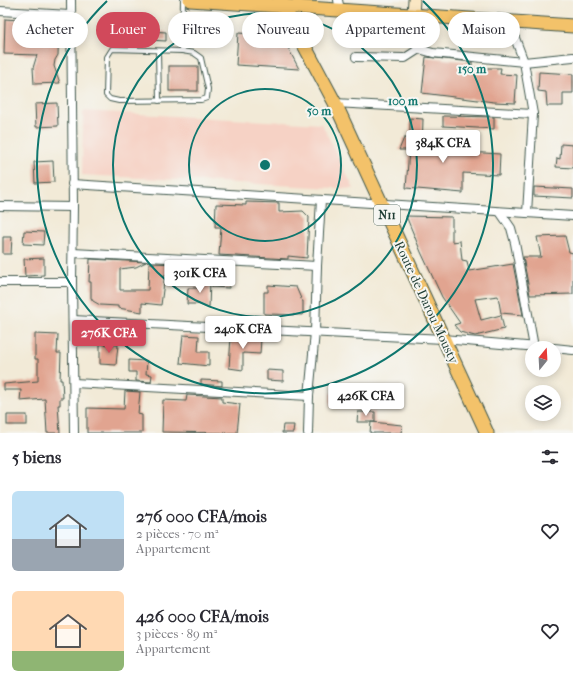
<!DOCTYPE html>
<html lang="fr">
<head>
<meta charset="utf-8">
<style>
	:root { --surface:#fff; --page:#f2f2f3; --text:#2b2b33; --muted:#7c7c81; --accent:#d1495b }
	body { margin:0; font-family:"IM FELL French Canon",serif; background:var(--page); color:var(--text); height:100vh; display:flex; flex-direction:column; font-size:15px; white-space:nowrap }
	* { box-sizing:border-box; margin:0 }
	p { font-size:13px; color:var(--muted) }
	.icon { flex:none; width:22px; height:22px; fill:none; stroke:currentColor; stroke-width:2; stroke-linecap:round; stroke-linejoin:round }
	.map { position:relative; height:433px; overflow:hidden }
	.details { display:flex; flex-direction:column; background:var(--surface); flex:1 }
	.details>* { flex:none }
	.top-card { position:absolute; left:12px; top:12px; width:549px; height:36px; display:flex; gap:8px }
	.needle { width:26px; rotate:18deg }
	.fabs { position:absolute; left:525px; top:341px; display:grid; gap:8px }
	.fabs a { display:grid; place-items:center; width:36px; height:36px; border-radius:50%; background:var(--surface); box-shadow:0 2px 10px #0003; font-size:20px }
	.price { position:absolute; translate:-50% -34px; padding:0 9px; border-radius:4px; background:#fff; color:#222; font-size:13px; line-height:26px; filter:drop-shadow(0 1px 2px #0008) }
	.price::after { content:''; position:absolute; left:50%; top:24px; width:12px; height:9px; margin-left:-6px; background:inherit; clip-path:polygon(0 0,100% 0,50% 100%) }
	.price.selected { background:var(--accent); color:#fff }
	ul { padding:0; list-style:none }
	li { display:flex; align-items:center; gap:12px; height:100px; padding:0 12px }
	li span { display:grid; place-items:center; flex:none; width:112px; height:80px; border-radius:6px; color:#555 }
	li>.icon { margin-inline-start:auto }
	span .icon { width:48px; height:48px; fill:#fffc; stroke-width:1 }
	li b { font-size:17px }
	h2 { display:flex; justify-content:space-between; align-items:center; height:48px; padding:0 12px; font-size:17px }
	.pill { padding:0 14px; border-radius:18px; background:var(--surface); box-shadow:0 2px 10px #0003; font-size:14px; line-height:36px }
	.pill.selected { background:var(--accent); color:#fff }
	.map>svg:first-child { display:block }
</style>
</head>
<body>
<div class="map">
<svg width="573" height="433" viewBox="0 0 573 433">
	<rect width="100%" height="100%" fill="#f6f6f2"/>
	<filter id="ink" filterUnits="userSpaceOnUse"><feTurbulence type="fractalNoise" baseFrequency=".025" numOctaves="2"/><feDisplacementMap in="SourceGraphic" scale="8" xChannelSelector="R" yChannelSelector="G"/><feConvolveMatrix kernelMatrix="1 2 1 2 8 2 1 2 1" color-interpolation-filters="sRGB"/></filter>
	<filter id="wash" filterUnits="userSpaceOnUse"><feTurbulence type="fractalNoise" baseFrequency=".012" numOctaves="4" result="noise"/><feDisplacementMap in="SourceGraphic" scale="16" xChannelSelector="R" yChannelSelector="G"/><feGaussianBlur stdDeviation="0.9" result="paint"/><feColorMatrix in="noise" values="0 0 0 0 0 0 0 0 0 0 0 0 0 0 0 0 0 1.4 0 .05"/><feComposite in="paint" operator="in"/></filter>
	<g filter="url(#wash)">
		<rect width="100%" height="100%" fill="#f2ead7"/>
		<path fill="#f6d2c5" d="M83,111l239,13 32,65 -272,-14z"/>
		<g id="blocks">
			<g fill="#e1a490">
				<path d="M5,19l15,1v3l39,-1 -1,33 -3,5 -1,6 6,17 -26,1 -1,-16 4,-13 -33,-1z"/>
				<path d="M115,29l51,3v9l-52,-3z"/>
				<path d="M238,33l44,3 17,33 -63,-4z"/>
				<path d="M426,57l46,5v6h29l-1,6 17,1 -2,28 -21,-1 -72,-9z"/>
				<rect x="169" y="66" width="29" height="25"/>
				<path d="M539,72l34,2v19h-10v13h-16l-1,-14 -8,-1z"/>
				<path d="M57,103l1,23 -22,1 -1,-23z"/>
				<path d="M443,116l51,1v12l-51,-3z"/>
				<path d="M410,118l13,1 -1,32 26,3 21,-6 -1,4 32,2 -1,21 -36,-2v20l-57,-5 3,-38h-10l5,-12h6z"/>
				<path d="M561,144l12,1v23l-17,-1 1,-9 3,1z"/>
				<path d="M53,161l1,21 -19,1 -1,-21z"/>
				<path d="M534,187l39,2v9l-39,-2z"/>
				<path d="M246,202l33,1v9l24,-1 6,6 -2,41 -19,-2v3l-69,-4 2,-28h-6l1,-23 30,1z"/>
				<path d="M406,216l46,1v25l8,-1 2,19 5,1 2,10 44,-7 10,51 -22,-2 -3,-17 -23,3 6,21 20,-5 3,14 -29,7 -15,-4 -6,-7 6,-2 -18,-26 -21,-45z"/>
				<path d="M24,231l20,1 -1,13 -20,-1z"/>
				<path d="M565,236l4,16 4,1v41l-43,1 -7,-38h18l-4,-20z"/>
				<path d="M3,237h9l-1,17h-8z"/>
				<path d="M44,258v17l-19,1 -1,-17z"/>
				<path d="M90,259l56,3 -10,5 -16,2v21h28l1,-27 30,1 -2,13 -12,-2 -4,30 -19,-2v9l-24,-4v-2l-18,-1 -7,-4 -2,-3v-16h-2z"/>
				<path d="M213,270l17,1 -1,17 -17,-1z"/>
				<path d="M199,280l11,1 -1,27 -10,-4h-12l1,-16h11z"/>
				<path d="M268,285l28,2 6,14h1v14l-39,-1v-22h4z"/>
				<path d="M35,334l23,1 -1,18h4l-1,27h2l1,18h-3v7h-2l2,28h-13l-2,-34 -25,2 1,-11h-17v-6l34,-3v-22h-3z"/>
				<path d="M183,335l16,1 -1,16h11v14l-29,-3z"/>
				<path d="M231,336l30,2 -1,16 -17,-1v17l-14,-2z"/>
				<path d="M100,344l18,1 -2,20 -16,-1z"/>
				<path d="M129,360l18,1 -1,13 6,1 -1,7 -15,-1v-9h-7z"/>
				<path d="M267,370l16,1v10l-16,-1z"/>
				<path d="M201,380l21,1v5l-21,-2z"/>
				<path d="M125,391l15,1 -2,22 4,1v18h-55v-25l37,1z"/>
				<rect x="330" y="393" width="18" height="13"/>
				<path d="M187,395l35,2v5l18,2 -3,29 -75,-1 1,-32 23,1z"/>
				<path d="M358,412h17v10h-18z"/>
				<rect x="7" y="415" width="20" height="10"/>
				<path d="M371,422l31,3 -1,8h-31z"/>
				<path d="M283,425h11l-1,8h-11z"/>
			</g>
		</g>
	</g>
	<g filter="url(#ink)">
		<use href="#blocks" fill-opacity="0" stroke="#3f574c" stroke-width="1"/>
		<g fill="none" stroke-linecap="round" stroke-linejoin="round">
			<defs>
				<g id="lane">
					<path d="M112,49l70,2 12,2 7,5 7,31 -1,9 -6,2 -82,1 -9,-2 -4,-4 1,-38z"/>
					<path d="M158,51l1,50"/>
					<path d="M182,51l1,-51"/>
				</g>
				<g id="street">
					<path d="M71,0l2,207 -1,75 2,151"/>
					<path d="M338,0l2,10"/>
					<path d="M0,11l70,4"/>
					<path d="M402,14l10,24 7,11 14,4 91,9 49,-5"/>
					<path d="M509,22l15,40 9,52 -6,99"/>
					<path d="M356,57l49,1 14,-9"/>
					<path d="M335,103l198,11"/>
					<path d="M72,184l501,32"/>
					<path d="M0,206l73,1"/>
					<path d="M500,212l11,16 4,15 19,104"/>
					<path d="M73,253l244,13"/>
					<path d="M0,282h72"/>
					<path d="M73,320l370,19 106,9"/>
					<path d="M554,348l19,2"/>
					<path d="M74,383l235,13"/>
					<path d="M308,433l1,-37 6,-64 2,-66 4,-66"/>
				</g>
				<path id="secondary" d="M413,14l1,-14"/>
				<g id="primary">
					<path d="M190,0l383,26"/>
					<path d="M280,0l55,103 152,330"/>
				</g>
			</defs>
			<use href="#lane" stroke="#3f574c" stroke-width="6"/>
			<use href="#street" stroke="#3f574c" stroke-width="10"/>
			<use href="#secondary" stroke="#3f574c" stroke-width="13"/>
			<use href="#primary" stroke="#3f574c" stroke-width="15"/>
			<use href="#lane" stroke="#fff" stroke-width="4"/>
			<use href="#street" stroke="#fff" stroke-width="8"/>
			<use href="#secondary" stroke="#fae7c3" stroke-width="11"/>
			<use href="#primary" stroke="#f3c26a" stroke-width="13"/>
		</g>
	</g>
	<g fill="none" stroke="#0f766e" stroke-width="2">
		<circle cx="265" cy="165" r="76"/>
		<circle cx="265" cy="165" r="152"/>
		<path d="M423 1A228 228 0 1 1 107 1"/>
	</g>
	<g text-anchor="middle" stroke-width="4" stroke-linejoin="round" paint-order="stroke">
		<rect fill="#f6f6f2" stroke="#60746d" stroke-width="1" x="374" y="205" width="26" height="20" rx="3"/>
		<g font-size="12" font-weight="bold" fill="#1f3d34">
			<text x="387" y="219">N11</text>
		</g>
		<g font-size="13" fill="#1f3d34" stroke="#f6f6f2">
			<text transform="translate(427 302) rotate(65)" y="5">Route de Darou Mousty</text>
		</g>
	</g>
	<circle cx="265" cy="165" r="6" fill="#0f766e" stroke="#f6f6f2" stroke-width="2"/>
	<g font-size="12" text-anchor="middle" font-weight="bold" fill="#0f766e" stroke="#f6f6f2" stroke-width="4" stroke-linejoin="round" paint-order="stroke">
		<text x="472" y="73">150 m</text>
		<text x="403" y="105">100 m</text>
		<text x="319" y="115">50 m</text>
	</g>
</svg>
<div class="fabs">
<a><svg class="needle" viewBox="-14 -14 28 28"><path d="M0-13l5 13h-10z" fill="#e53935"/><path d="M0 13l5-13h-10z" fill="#7c7c81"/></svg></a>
<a><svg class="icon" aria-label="layers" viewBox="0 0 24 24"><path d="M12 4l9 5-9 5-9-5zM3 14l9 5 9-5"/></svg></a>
</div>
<b class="price" style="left:443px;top:164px">384K CFA</b>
<b class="price" style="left:200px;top:294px">301K CFA</b>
<b class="price" style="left:243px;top:350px">240K CFA</b>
<b class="price selected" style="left:109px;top:354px">276K CFA</b>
<b class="price" style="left:366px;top:417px">426K CFA</b>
<div class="top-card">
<a class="pill">Acheter</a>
<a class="pill selected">Louer</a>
<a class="pill">Filtres</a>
<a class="pill">Nouveau</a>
<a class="pill">Appartement</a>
<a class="pill">Maison</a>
</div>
</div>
<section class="details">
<h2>5 biens<svg class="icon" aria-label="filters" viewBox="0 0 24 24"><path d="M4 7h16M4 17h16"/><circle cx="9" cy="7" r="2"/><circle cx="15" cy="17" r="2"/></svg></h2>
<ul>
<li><span style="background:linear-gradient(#bfe0f5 60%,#9aa5b1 0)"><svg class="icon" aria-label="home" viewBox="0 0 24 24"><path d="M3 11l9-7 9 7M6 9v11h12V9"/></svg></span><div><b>276 000 CFA/mois</b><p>2 pièces · 70 m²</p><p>Appartement</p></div><svg class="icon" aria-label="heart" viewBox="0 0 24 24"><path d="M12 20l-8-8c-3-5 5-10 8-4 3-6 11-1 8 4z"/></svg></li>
<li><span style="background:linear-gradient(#ffd9b3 75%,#8fb573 0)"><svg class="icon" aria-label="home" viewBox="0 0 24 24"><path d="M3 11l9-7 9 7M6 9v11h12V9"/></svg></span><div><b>426 000 CFA/mois</b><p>3 pièces · 89 m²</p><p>Appartement</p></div><svg class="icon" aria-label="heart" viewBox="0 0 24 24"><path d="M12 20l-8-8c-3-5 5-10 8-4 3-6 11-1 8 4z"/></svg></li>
</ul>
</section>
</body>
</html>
